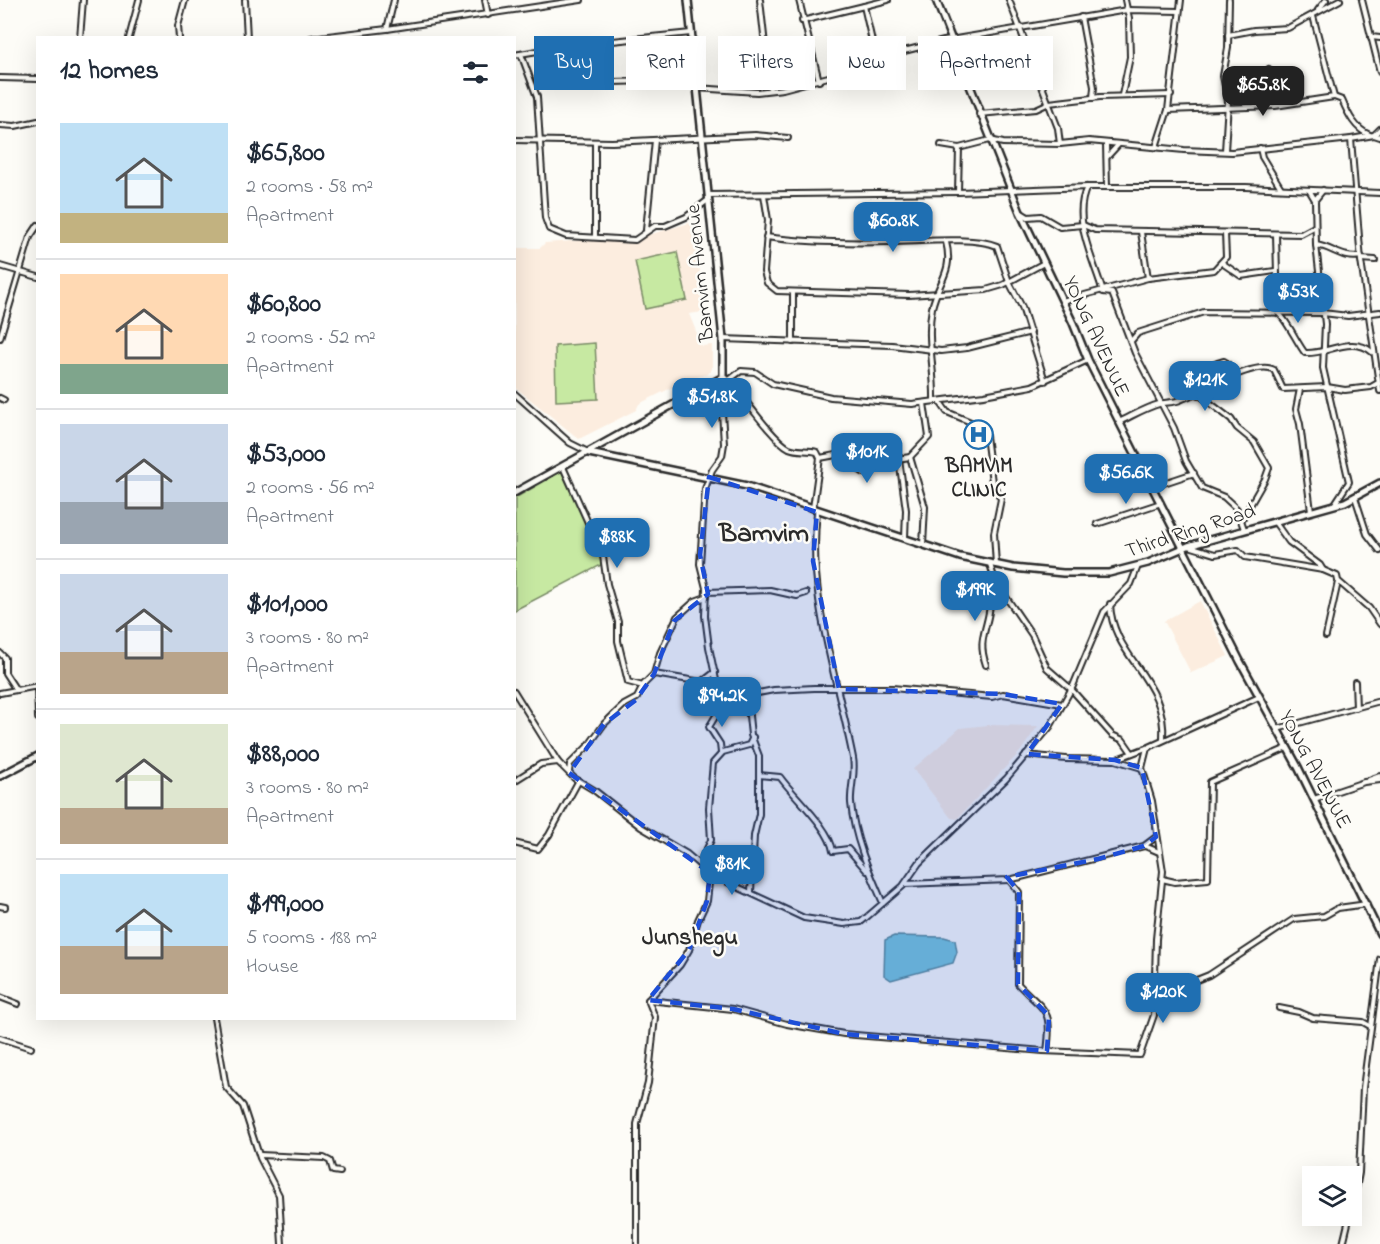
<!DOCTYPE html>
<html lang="en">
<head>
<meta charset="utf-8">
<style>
	:root { --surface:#fff; --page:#f2f2f3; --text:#1f2937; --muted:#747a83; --line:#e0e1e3; --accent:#1f6fb2 }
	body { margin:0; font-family:"Indie Flower",sans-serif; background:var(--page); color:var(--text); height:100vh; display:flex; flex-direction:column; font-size:22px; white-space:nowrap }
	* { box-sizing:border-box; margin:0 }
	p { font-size:20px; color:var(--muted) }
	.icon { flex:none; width:33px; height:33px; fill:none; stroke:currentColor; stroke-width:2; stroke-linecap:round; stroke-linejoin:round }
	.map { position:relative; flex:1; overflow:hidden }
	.details { position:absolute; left:36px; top:36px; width:480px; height:984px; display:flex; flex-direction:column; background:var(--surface); border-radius:0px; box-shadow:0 6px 24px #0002 }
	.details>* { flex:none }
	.top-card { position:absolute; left:534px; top:36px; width:570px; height:54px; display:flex; gap:12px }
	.fabs { position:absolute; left:1302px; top:1166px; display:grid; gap:12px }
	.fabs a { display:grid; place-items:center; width:60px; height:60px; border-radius:0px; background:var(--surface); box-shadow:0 6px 24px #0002; font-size:30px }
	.price { position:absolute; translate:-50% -51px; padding:0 14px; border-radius:12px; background:var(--accent); color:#fff; font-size:20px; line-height:39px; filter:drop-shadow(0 2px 3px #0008) }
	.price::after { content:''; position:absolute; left:50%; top:36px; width:18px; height:14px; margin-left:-9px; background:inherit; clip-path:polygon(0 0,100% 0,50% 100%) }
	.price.on { background:#222; color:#fff }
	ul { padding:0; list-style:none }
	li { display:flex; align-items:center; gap:18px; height:150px; padding:0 24px }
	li+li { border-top:2px solid var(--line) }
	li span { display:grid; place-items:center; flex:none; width:168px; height:120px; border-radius:0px; color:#555 }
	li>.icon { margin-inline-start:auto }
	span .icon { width:72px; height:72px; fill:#fffc; stroke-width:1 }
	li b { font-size:26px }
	h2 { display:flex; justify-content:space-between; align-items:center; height:72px; padding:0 24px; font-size:26px }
	.chip { padding:0 21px; border-radius:0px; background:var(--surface); box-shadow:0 6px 24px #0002; font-size:21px; line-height:54px }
	.chip.on { background:var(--accent); color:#fff }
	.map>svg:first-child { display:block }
</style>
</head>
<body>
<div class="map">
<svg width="1380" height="1244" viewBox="0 0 1380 1244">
	<rect width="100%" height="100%" fill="#fdfcf7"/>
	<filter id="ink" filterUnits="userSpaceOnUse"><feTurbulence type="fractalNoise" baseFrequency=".0167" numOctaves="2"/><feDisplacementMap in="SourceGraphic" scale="12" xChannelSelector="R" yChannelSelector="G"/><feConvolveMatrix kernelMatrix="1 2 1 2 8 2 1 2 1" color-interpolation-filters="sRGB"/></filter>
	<g filter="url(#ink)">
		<g fill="#fceddf">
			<path d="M696,221l7,91 -14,2 13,32 10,-1v24l-4,5 -19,5 -50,25 -3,6 -57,29 -64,-52 -1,-139h26l5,-5 100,-7z"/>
			<path d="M1200,601l28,55 -37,17 -27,-52z"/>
			<path d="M988,725l50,1 -18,26 -19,20 -44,47 -6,-1 -38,-49 47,-41z"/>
		</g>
		<g fill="#c7e9a2" stroke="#798a66" stroke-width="1.5">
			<path d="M677,252l10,48 -42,9 -10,-48z"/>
			<path d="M595,343l3,56 -42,2 -1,-55z"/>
			<path d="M562,471l22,44 19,49 -88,46v-112z"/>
		</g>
		<path fill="#78c6d7" stroke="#598892" stroke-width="1.5" d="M894,936l50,1 11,3 2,12 -4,11 -62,17 -7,-5 1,-35z"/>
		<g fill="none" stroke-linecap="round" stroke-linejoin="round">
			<defs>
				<g id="minor">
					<path d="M245,0l2,38"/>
					<path d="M485,0l3,15"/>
					<path d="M760,0l10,90"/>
					<path d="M799,0l20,81"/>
					<path d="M1009,0l49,128 2,16"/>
					<path d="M1362,0l18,72"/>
					<path d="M864,6l24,-6"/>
					<path d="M1318,10l8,-10"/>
					<path d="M1081,17l13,70 -1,11"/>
					<path d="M802,21l62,-15 12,53"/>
					<path d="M387,29l7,-29"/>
					<path d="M1228,35l26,-5 34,-2 52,-28"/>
					<path d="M1371,37l9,1"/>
					<path d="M80,38l3,-38"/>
					<path d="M129,38l10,-38"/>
					<path d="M179,38l-1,-12 7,-26"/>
					<path d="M311,38l76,-9 194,-29"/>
					<path d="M521,54l16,43 8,121 4,11 17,7 69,4 20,-14h10l21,-9 22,-17"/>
					<path d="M514,55l59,-10 118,-12"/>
					<path d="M1269,69l-6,11 8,26"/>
					<path d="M0,78l38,1"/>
					<path d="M611,82l84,-2"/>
					<path d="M696,88l61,4 26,-3 49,-13 52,-20 60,-15 183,-31 52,1"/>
					<path d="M1122,95l8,-38 -1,-39 -4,-18"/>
					<path d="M1334,97l8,3c6,14 13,29 28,35"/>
					<path d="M1168,110l107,-4 59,-9 -21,-81"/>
					<path d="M979,114l57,-5 13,-6 51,-6 71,-2"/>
					<path d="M0,125l15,1 23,-5"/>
					<path d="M1374,135l6,2"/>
					<path d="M1351,139l10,122 19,130"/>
					<path d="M514,140l98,2 143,-7 33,3"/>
					<path d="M595,142v95"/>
					<path d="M1106,144l1,43"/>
					<path d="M941,145l18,3"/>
					<path d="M1156,147l12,-37 13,-110"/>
					<path d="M1260,148l2,9 19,31"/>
					<path d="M1225,151l3,-49 -5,-26 5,-28 1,-48"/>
					<path d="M1107,157l11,-12"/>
					<path d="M1087,187c-16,32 7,73 16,105l9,1 23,60 39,75 12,33 16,27 22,9 13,12 7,20"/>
					<path d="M1309,190l6,10 1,45 9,79 -2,44 26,114 -15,23"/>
					<path d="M958,192l1,-44 31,-8 13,3 57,1 29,-3 95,9 48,2 119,-13 23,-4 6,-6"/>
					<path d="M708,195l250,-3 130,-5h158l134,6"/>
					<path d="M764,195l4,25 -4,52 3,11 10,8 132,4 77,-5 17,-5 41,-22"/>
					<path d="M1315,200l8,-10"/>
					<path d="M1020,212l8,5 13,-1 19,11 23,-2 12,5 206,4 13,-7"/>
					<path d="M646,230l9,-90"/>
					<path d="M1141,232l7,46"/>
					<path d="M1276,234l2,79c8,5 19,30 27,40 21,2 47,-18 67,-1"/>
					<path d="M766,237c42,6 83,6 125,5 27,0 82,-6 106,4l12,36 13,25 23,74"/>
					<path d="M1316,245c16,2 27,15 45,11"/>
					<path d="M1361,259l14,1"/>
					<path d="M1222,263l19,13 34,-5"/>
					<path d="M0,266l38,11"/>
					<path d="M793,292v50"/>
					<path d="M1062,301l86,-23 66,-8 12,-13 -1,-24"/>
					<path d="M0,338l30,-101 8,-12"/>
					<path d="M723,339l169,6 49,6 26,-3 64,-16"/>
					<path d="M1131,341l7,-8 66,-21 119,1 25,3 32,-4"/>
					<path d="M723,377l6,3c14,16 44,60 60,68 9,4 19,1 28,4l3,6 -7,50"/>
					<path d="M1228,379l-1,-16 -3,-2c-17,4 -27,14 -31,32l8,3 30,23 6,9 17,14 15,26 -4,11 -24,42"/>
					<path d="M720,380l4,64 -2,12 -10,14 -7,19 -5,75 6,24 -1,28 4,31 7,33 10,19"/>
					<path d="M729,380l12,-9 14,1 18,12 58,13 81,7 72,-9 48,-9 56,-26"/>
					<path d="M1300,389l-4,20 4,15 11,87"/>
					<path d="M514,393l56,50 18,9"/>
					<path d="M0,398l4,2"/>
					<path d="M934,401c1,-31 -8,-62 -2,-93 6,-27 22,-36 14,-66"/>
					<path d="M940,402l7,10 38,16 7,54 9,17 -7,34 2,32"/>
					<path d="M1119,422c13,-6 26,-14 40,-18 6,-2 12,-1 18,-3 20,-6 80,-43 97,-31l9,19 44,-2 18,3 26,-3 7,-4"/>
					<path d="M910,457l15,50 -2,38"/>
					<path d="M820,458l16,-3 28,18 27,-13 19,-3 19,-20 -5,-34"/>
					<path d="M899,459l7,51 -1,28"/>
					<path d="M563,467l40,89 4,28 11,38v19l10,41 15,4"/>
					<path d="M1152,487l42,-14"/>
					<path d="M1355,497l12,37 13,17"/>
					<path d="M817,512c-10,84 20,164 36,246 3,15 -3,30 -2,45 3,35 18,68 32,100"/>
					<path d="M1274,521l15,21 31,23 3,5 14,6 1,5 31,27 11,16"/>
					<path d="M1097,524l64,-21"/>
					<path d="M1189,546l26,8 23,-4 7,7 78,13"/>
					<path d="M990,564l5,17 37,54 15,33 24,21 41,46 11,5 9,13"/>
					<path d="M706,592l64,-2 27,6 9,-3"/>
					<path d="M1110,604c2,54 58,75 53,136"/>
					<path d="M1326,636l12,-54"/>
					<path d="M0,653l5,5v15l11,17"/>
					<path d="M986,665c-8,-24 -1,-30 3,-53 2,-11 2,-23 3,-34"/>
					<path d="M654,674l48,8 13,-10"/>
					<path d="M1355,682l1,26"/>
					<path d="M37,686l1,32"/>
					<path d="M514,691l44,71 16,16 20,12 47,37 46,27 23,20 -3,27 -9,19 -9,30 -9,15 -32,35 7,17 -7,66 -11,41v120"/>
					<path d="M0,693l38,-7"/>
					<path d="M747,697l4,38 8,21v58l-5,22 -3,56"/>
					<path d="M726,699l48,-9 40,-2h78l100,9 11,-3 59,10"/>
					<path d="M1277,729l103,-28"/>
					<path d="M753,737l-4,8 -26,7 -10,11 -4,45 2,32 -8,17 2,9 4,6 22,12 73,34 40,6 17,-2 42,-36 16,-23 87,-84 44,-52 23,-41 31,-74 27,-28 7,-18"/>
					<path d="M721,753l-1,-9 -11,-17 17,-28"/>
					<path d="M1026,755l40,4 49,1 27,8"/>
					<path d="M1117,759l29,-11"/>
					<path d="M569,772l1,-8 19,-19 15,-21 20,-19 13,-7 7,-14 10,-10 6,-21 17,-36 18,-16 11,-4"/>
					<path d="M759,775l21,2c16,22 49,50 53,74l15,-2 19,22"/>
					<path d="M1369,780l11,-4"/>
					<path d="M514,781l27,-17 17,-2"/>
					<path d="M1314,799l50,-17 16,-2"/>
					<path d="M514,843l24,6 11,-14 29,-53"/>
					<path d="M1145,846l14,6"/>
					<path d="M1162,879l13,3 33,-3 2,-97 77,-34"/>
					<path d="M1009,880l10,12 -1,92c27,28 35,24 29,67"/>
					<path d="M905,884l104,-4 135,-34 12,-9"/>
					<path d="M0,906l5,1"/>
					<path d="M1156,987l18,2 35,-14 85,-56 30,-3 14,-8 29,-4"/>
					<path d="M0,997l18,7"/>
					<path d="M648,1000l85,9 54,15 57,10 199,17 97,4 14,-40 2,-76 7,-68 -11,-70 -10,-33 5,-20 112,-51"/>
					<path d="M1279,1008l20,4 14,6 50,4 7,4"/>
					<path d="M214,1018l12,69 17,19 17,52 19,37 3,49"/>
					<path d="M0,1038l31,10"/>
					<path d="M260,1155l64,3 6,3 3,10 7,1"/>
					<path d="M1352,1210l7,-37 4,-85 17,-129"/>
					<path d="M1343,1244l7,-29"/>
				</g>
				<g id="tertiary">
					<path d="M936,0l84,212 53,111 15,37 152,301 58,106 82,167"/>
					<path d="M589,453l158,33 213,71 53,11 50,5h46l39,-10 40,-17 157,-44 35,-19"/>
					<path d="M514,493l209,-116v-38l-35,-339"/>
					<path d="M0,776l38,-20"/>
				</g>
			</defs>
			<use href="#minor" stroke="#2b2b2b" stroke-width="8"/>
			<use href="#tertiary" stroke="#2b2b2b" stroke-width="10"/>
			<use href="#minor" stroke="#fdfcf7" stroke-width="4"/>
			<use href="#tertiary" stroke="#fdfcf7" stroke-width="5"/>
		</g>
	</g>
	<path fill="#1d4ed8" fill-opacity="0.2" stroke="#1d4ed8" stroke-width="4.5" stroke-dasharray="12 8" stroke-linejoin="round" d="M709,477l108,35 -4,49 26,128 164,5 59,10 -35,50 88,6 27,8 14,69 -12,9 -46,13 -91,18 12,15 -1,92 31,32 -2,35 -203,-17 -111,-25 -85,-9 41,-50 18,-49 3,-28 -141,-100 35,-49 32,-24 18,-26 20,-53 34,-27 -8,-39z"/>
	<defs>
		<symbol id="hospital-ring" viewBox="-11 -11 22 22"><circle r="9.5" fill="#fdfcf7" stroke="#1f6fb2" stroke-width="1.5"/><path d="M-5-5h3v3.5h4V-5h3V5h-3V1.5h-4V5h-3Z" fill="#1f6fb2"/></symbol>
	</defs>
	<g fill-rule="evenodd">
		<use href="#hospital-ring" x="962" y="418" width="33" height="33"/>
	</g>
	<g text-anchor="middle" stroke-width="5" stroke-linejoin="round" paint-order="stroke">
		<g font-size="21" fill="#2b2b2b" stroke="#fdfcf7">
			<text transform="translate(699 273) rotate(-96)" y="7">Bamvim Avenue</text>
			<text transform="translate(1097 336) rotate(65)" y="7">YONG AVENUE</text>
			<text transform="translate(1190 530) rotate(-18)" y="7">Third Ring Road</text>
			<text transform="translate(1316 769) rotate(62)" y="7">YONG AVENUE</text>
		</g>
		<g font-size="21" font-weight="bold" fill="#2b2b2b" stroke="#fdfcf7">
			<text x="979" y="472">BAMVIM<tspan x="979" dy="24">CLINIC</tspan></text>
		</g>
		<g font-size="24" font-weight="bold" fill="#2b2b2b" stroke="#fdfcf7">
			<text x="690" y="944">Junshegu</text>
		</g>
		<g font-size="27" font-weight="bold" fill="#2b2b2b" stroke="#fdfcf7">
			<text x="764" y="541">Bamvim</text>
		</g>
	</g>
</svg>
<div class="fabs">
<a><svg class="icon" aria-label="layers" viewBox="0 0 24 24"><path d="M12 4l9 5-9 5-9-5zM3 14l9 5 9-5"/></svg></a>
</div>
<b class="price on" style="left:1263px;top:117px">$65.8K</b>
<b class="price" style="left:893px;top:253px">$60.8K</b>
<b class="price" style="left:1298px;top:324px">$53K</b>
<b class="price" style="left:1205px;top:412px">$121K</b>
<b class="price" style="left:712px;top:429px">$51.8K</b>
<b class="price" style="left:867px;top:484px">$101K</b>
<b class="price" style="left:1126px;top:505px">$56.6K</b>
<b class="price" style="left:617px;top:569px">$88K</b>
<b class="price" style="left:975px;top:622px">$199K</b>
<b class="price" style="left:722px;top:728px">$94.2K</b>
<b class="price" style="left:732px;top:896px">$81K</b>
<b class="price" style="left:1163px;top:1024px">$120K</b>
<div class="top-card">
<a class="chip on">Buy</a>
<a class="chip">Rent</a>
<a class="chip">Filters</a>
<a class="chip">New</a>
<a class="chip">Apartment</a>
</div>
<section class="details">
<h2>12 homes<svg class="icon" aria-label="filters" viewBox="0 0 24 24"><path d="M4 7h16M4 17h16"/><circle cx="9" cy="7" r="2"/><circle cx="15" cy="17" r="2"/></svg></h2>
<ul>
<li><span style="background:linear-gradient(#bfe0f5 75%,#c2b280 0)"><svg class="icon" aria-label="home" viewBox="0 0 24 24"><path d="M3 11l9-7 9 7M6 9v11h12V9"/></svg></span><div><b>$65,800</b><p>2 rooms · 58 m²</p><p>Apartment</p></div></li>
<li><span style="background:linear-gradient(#ffd9b3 75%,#7fa58c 0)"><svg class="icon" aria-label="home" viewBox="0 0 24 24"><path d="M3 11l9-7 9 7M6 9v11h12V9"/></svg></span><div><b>$60,800</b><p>2 rooms · 52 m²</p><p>Apartment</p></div></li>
<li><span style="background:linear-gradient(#c9d6e8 65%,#9aa5b1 0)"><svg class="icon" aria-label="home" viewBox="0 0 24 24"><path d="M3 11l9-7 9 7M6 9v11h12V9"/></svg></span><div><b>$53,000</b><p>2 rooms · 56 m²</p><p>Apartment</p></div></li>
<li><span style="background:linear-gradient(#c9d6e8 65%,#b9a48a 0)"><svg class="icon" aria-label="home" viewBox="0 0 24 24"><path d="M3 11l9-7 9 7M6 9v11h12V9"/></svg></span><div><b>$101,000</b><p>3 rooms · 80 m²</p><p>Apartment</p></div></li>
<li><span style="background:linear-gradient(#dfe7d0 70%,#b9a48a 0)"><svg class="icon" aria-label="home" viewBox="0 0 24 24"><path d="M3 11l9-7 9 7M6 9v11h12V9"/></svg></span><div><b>$88,000</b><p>3 rooms · 80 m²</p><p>Apartment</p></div></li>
<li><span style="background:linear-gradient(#bfe0f5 60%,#b9a48a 0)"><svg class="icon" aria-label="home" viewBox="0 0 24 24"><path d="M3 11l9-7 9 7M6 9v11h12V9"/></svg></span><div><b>$199,000</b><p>5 rooms · 188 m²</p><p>House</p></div></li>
</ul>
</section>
</div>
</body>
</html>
